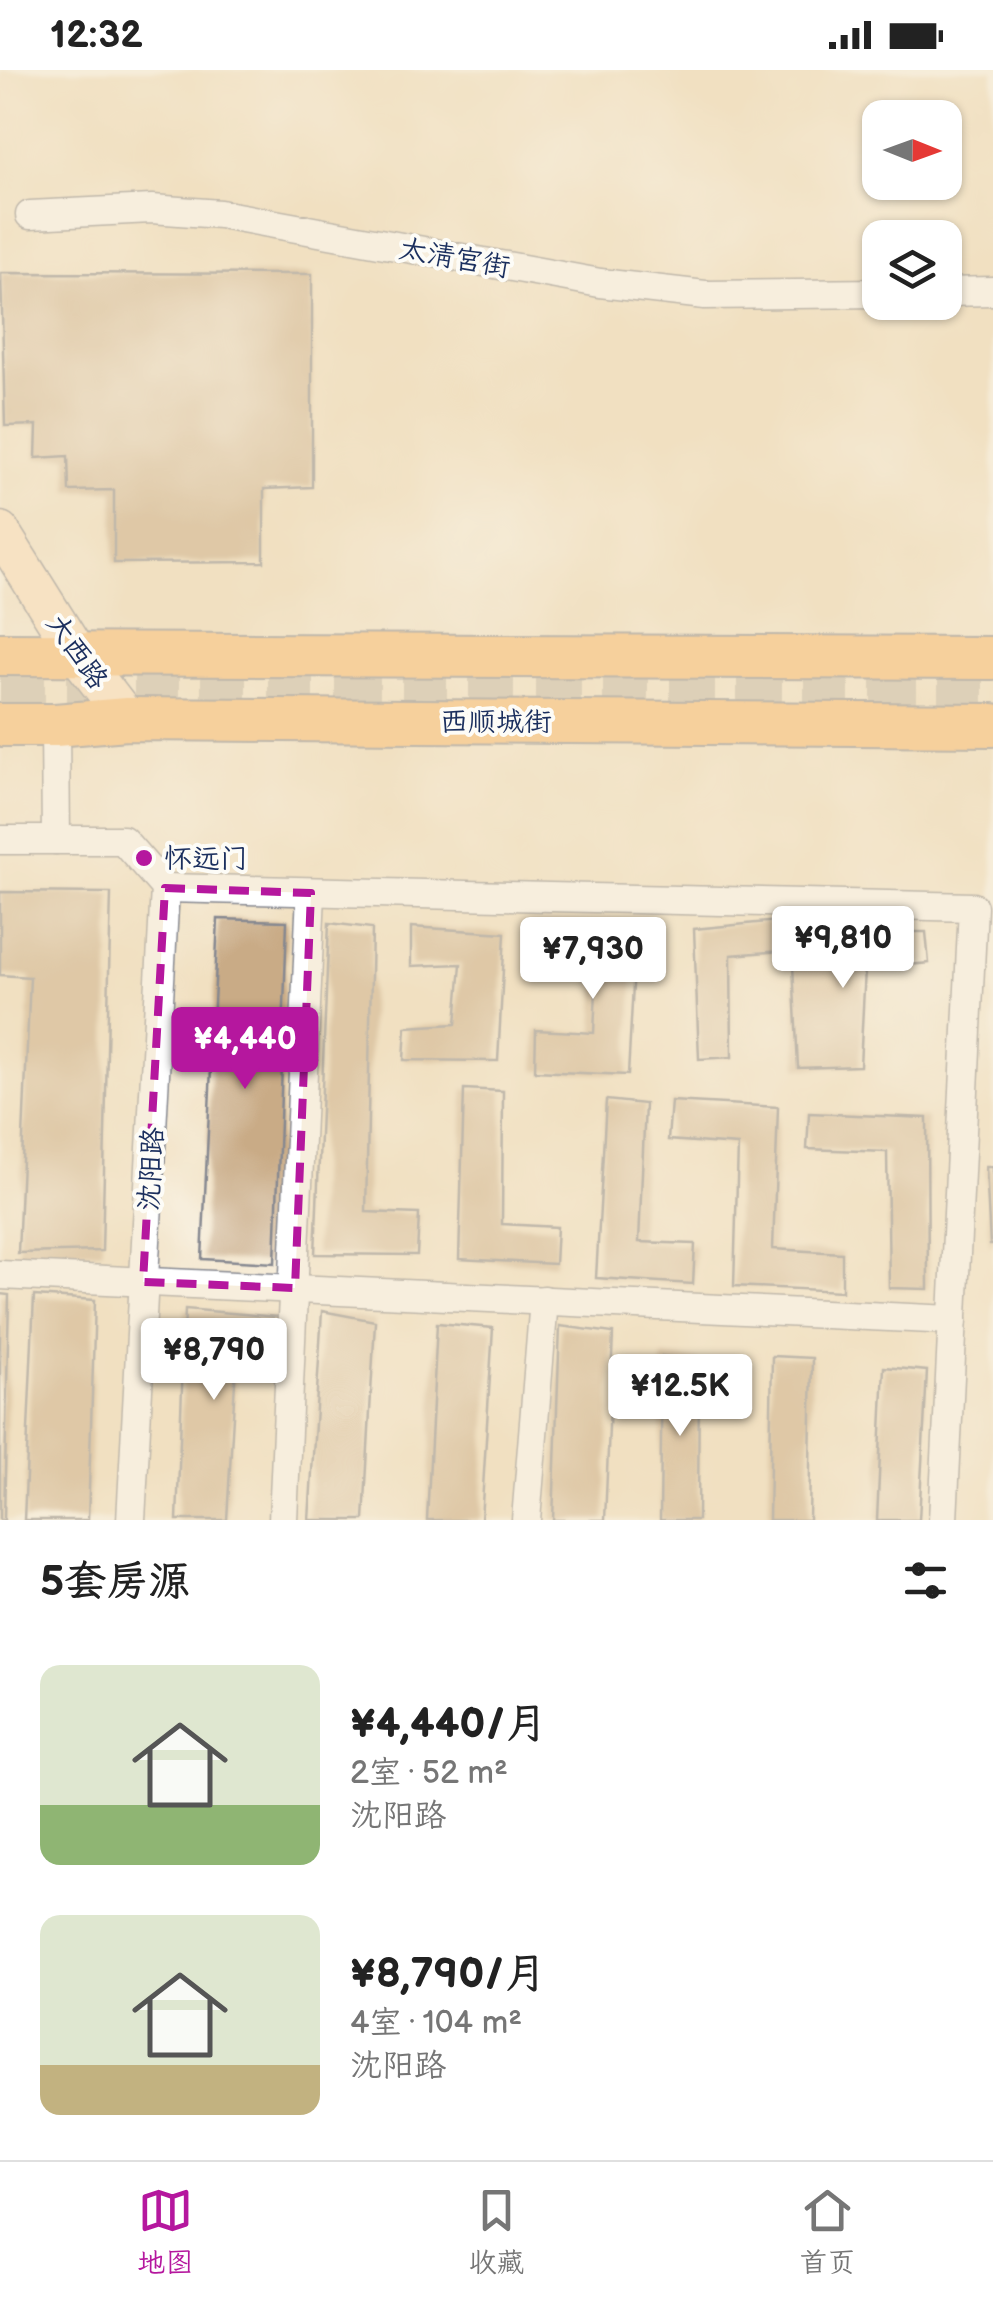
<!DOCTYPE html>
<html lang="zh">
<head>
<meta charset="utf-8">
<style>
	:root { --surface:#fff; --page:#f2f2f2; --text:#222; --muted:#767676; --line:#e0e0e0; --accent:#b5179e }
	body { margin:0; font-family:"Balsamiq Sans","LXGW WenKai TC",sans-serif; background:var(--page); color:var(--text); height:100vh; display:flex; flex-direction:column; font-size:38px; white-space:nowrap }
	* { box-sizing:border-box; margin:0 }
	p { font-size:32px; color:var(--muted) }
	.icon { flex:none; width:55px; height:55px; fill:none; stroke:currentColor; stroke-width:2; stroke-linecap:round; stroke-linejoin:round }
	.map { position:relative; height:1450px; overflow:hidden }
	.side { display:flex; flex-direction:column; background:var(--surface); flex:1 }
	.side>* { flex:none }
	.needle { width:65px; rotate:91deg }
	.fabs { position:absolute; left:862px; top:30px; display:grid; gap:20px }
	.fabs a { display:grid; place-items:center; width:100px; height:100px; border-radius:20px; background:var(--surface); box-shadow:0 2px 8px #0004; font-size:50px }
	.price { position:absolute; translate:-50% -85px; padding:0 22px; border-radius:10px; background:#fff; color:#222; font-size:32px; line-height:65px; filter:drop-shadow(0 2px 5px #0008) }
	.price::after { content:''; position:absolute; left:50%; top:60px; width:30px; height:22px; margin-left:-15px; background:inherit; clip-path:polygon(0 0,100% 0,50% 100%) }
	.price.current { background:var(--accent); color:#fff }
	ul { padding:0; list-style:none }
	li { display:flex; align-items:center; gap:30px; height:250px; padding:0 40px }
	li span { display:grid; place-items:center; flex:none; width:280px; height:200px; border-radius:20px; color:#555 }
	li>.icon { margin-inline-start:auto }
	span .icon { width:120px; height:120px; fill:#fffc; stroke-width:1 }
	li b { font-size:42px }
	h2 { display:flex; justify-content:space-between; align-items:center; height:120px; padding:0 40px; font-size:42px }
	.status { display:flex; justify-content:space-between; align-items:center; height:70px; padding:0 50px; background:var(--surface); direction:ltr }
	.status svg { height:28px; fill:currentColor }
	.dock { display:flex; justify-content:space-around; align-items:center; height:140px; border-top:2px solid var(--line); background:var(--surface); font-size:28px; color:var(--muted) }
	.dock a { display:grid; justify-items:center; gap:5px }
	.dock .current { color:var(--accent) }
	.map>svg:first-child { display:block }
</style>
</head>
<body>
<div class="status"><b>12:32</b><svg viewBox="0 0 49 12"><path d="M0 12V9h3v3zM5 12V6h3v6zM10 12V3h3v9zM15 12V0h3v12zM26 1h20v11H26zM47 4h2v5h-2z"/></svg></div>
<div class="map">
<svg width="993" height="1450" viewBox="0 0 993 1450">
	<rect width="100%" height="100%" fill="#fdfcf7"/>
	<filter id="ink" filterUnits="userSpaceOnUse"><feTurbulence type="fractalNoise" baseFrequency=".01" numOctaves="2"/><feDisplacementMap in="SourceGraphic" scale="20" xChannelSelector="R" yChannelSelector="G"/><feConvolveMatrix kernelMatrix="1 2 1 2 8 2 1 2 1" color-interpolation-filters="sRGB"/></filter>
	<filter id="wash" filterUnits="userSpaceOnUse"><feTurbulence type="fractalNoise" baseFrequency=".0048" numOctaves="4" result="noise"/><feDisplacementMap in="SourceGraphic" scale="40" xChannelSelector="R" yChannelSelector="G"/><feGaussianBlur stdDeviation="2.25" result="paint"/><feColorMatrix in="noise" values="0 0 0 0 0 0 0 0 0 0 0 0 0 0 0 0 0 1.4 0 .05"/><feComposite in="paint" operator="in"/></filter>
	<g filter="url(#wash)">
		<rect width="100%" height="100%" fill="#f1e0c1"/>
		<g id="blocks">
			<g fill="#c9ab86">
				<path d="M1,203l311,1v213l-48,2v73l-150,1v-73l-45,1 -1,-35 -32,2 1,-33 -32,1z"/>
				<path d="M0,822l111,1 -9,358 -84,2 12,-276 -30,-2z"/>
				<path d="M218,849l69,2 -12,342 -73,-4z"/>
				<path d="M778,851l3,30 -50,4 1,102 -33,2 -5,-130z"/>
				<path d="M329,853l43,5 -6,284 53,2 -2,41 -102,-1z"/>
				<path d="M548,855l88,6 -8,144 -93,-4 1,-41 58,3 3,-65 -51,-3z"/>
				<path d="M411,857l94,6 -7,128 -94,-1 2,-33 50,-3 5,-60 -50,2z"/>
				<path d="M811,862h115l3,31 -64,6 -5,97 -62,2 -5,-104 19,-3z"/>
				<path d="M464,1019l39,2 -1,133 55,3 -2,37 -96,-5z"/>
				<path d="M606,1030l39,4 -6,138 56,2 -2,40 -97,-6z"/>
				<path d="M671,1031l107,6 -5,142 69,4v38l-108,-5 4,-141 -70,-5z"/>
				<path d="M809,1043l118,5 1,171 -39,-1 -2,-136 -80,-3z"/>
				<path d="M986,1097h7v78h-3z"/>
				<path d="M0,1224l9,1 -5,225h-4z"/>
				<path d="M34,1226l61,4 -7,220h-64z"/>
				<path d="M185,1239l93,8 -5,49 -37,-2 -9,156h-50z"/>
				<path d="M322,1241l53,10 -11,199h-55z"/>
				<path d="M437,1253l56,5 -12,192h-54z"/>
				<path d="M560,1256l53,7 -8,187h-52z"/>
				<path d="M662,1286l37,4 -1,160h-38z"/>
				<path d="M772,1286l40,2 -3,162h-40z"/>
				<path d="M884,1297l43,4 -8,149h-42z"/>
			</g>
		</g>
	</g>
	<g filter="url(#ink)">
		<use href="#blocks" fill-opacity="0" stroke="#868890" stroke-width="2.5"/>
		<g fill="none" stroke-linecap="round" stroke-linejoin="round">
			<path stroke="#c6bdad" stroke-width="45" stroke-dasharray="45 22" stroke-linecap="butt" d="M0,612l993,3"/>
			<defs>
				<g id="minor">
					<path d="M30,145l122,-6 68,5 380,69 105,12 175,-2"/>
					<path d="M945,222l48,-1"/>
					<path d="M55,655l1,115"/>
					<path d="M0,770h123l42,48 -34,632"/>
					<path d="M165,818l808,19 -30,613"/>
					<path d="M0,1205l953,45"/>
					<path d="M283,1450l28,-627"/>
					<path d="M526,1450l18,-220"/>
				</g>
				<path id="secondary" d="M0,461l77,123 50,65"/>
				<g id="primary">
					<path d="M0,584l993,4"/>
					<path d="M0,655h55l72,-6 866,6"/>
				</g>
			</defs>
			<use href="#minor" stroke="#868890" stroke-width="31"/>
			<use href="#secondary" stroke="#868890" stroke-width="41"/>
			<use href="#primary" stroke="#868890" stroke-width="46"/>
			<use href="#minor" stroke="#fff" stroke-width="28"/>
			<use href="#secondary" stroke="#fee4c5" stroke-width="38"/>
			<use href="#primary" stroke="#fdbc6f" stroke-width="42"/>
		</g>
	</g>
	<path d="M0 0H993V1450H0ZM165,818l146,5 -16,395 -152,-6z" fill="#f1e0c1" fill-opacity=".55" fill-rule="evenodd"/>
	<path fill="none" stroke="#b5179e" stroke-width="8" stroke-dasharray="20 12" stroke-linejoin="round" d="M165,818l146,5 -16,395 -152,-6z"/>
	<circle fill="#b5179e" stroke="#fdfcf7" stroke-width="4" cx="144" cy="788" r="10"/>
	<g text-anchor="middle" stroke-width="8" stroke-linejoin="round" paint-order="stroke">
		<g font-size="28" fill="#1b2f5e" stroke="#fdfcf7">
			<text transform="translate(455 187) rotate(10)" y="10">太清宫街</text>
			<text transform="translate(78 581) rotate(55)" y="10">大西路</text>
			<text x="496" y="661">西顺城街</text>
			<text transform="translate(150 1099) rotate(-87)" y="10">沈阳路</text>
		</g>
		<g font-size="28" fill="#1b2f5e" stroke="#fdfcf7" text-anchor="start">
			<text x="164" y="798">怀远门</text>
		</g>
	</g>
</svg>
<div class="fabs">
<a><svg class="needle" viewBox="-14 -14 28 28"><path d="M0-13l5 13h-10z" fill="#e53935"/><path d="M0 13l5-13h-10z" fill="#767676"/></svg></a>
<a><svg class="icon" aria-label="layers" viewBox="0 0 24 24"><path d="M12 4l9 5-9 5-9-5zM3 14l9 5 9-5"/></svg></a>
</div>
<b class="price" style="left:843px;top:921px">¥9,810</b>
<b class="price" style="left:593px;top:932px">¥7,930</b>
<b class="price current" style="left:245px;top:1022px">¥4,440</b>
<b class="price" style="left:214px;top:1333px">¥8,790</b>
<b class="price" style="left:680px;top:1369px">¥12.5K</b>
</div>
<section class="side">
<h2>5套房源<svg class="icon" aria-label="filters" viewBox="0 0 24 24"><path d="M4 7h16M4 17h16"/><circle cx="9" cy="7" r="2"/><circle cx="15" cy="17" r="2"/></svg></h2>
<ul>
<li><span style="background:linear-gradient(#dfe7d0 70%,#8fb573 0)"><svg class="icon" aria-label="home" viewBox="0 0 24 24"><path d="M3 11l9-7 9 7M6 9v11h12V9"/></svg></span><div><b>¥4,440/月</b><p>2室 · 52 m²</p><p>沈阳路</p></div></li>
<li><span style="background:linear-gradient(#dfe7d0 75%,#c2b280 0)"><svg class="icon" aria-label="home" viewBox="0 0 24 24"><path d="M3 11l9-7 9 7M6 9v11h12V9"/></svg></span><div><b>¥8,790/月</b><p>4室 · 104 m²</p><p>沈阳路</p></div></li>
</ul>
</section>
<nav class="dock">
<a class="current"><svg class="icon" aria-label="map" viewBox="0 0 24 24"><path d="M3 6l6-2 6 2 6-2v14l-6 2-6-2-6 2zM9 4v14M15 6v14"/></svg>地图</a>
<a><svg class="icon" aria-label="saved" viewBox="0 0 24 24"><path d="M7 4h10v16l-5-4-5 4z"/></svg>收藏</a>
<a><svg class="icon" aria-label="home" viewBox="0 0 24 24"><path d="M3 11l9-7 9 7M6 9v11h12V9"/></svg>首页</a>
</nav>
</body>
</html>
